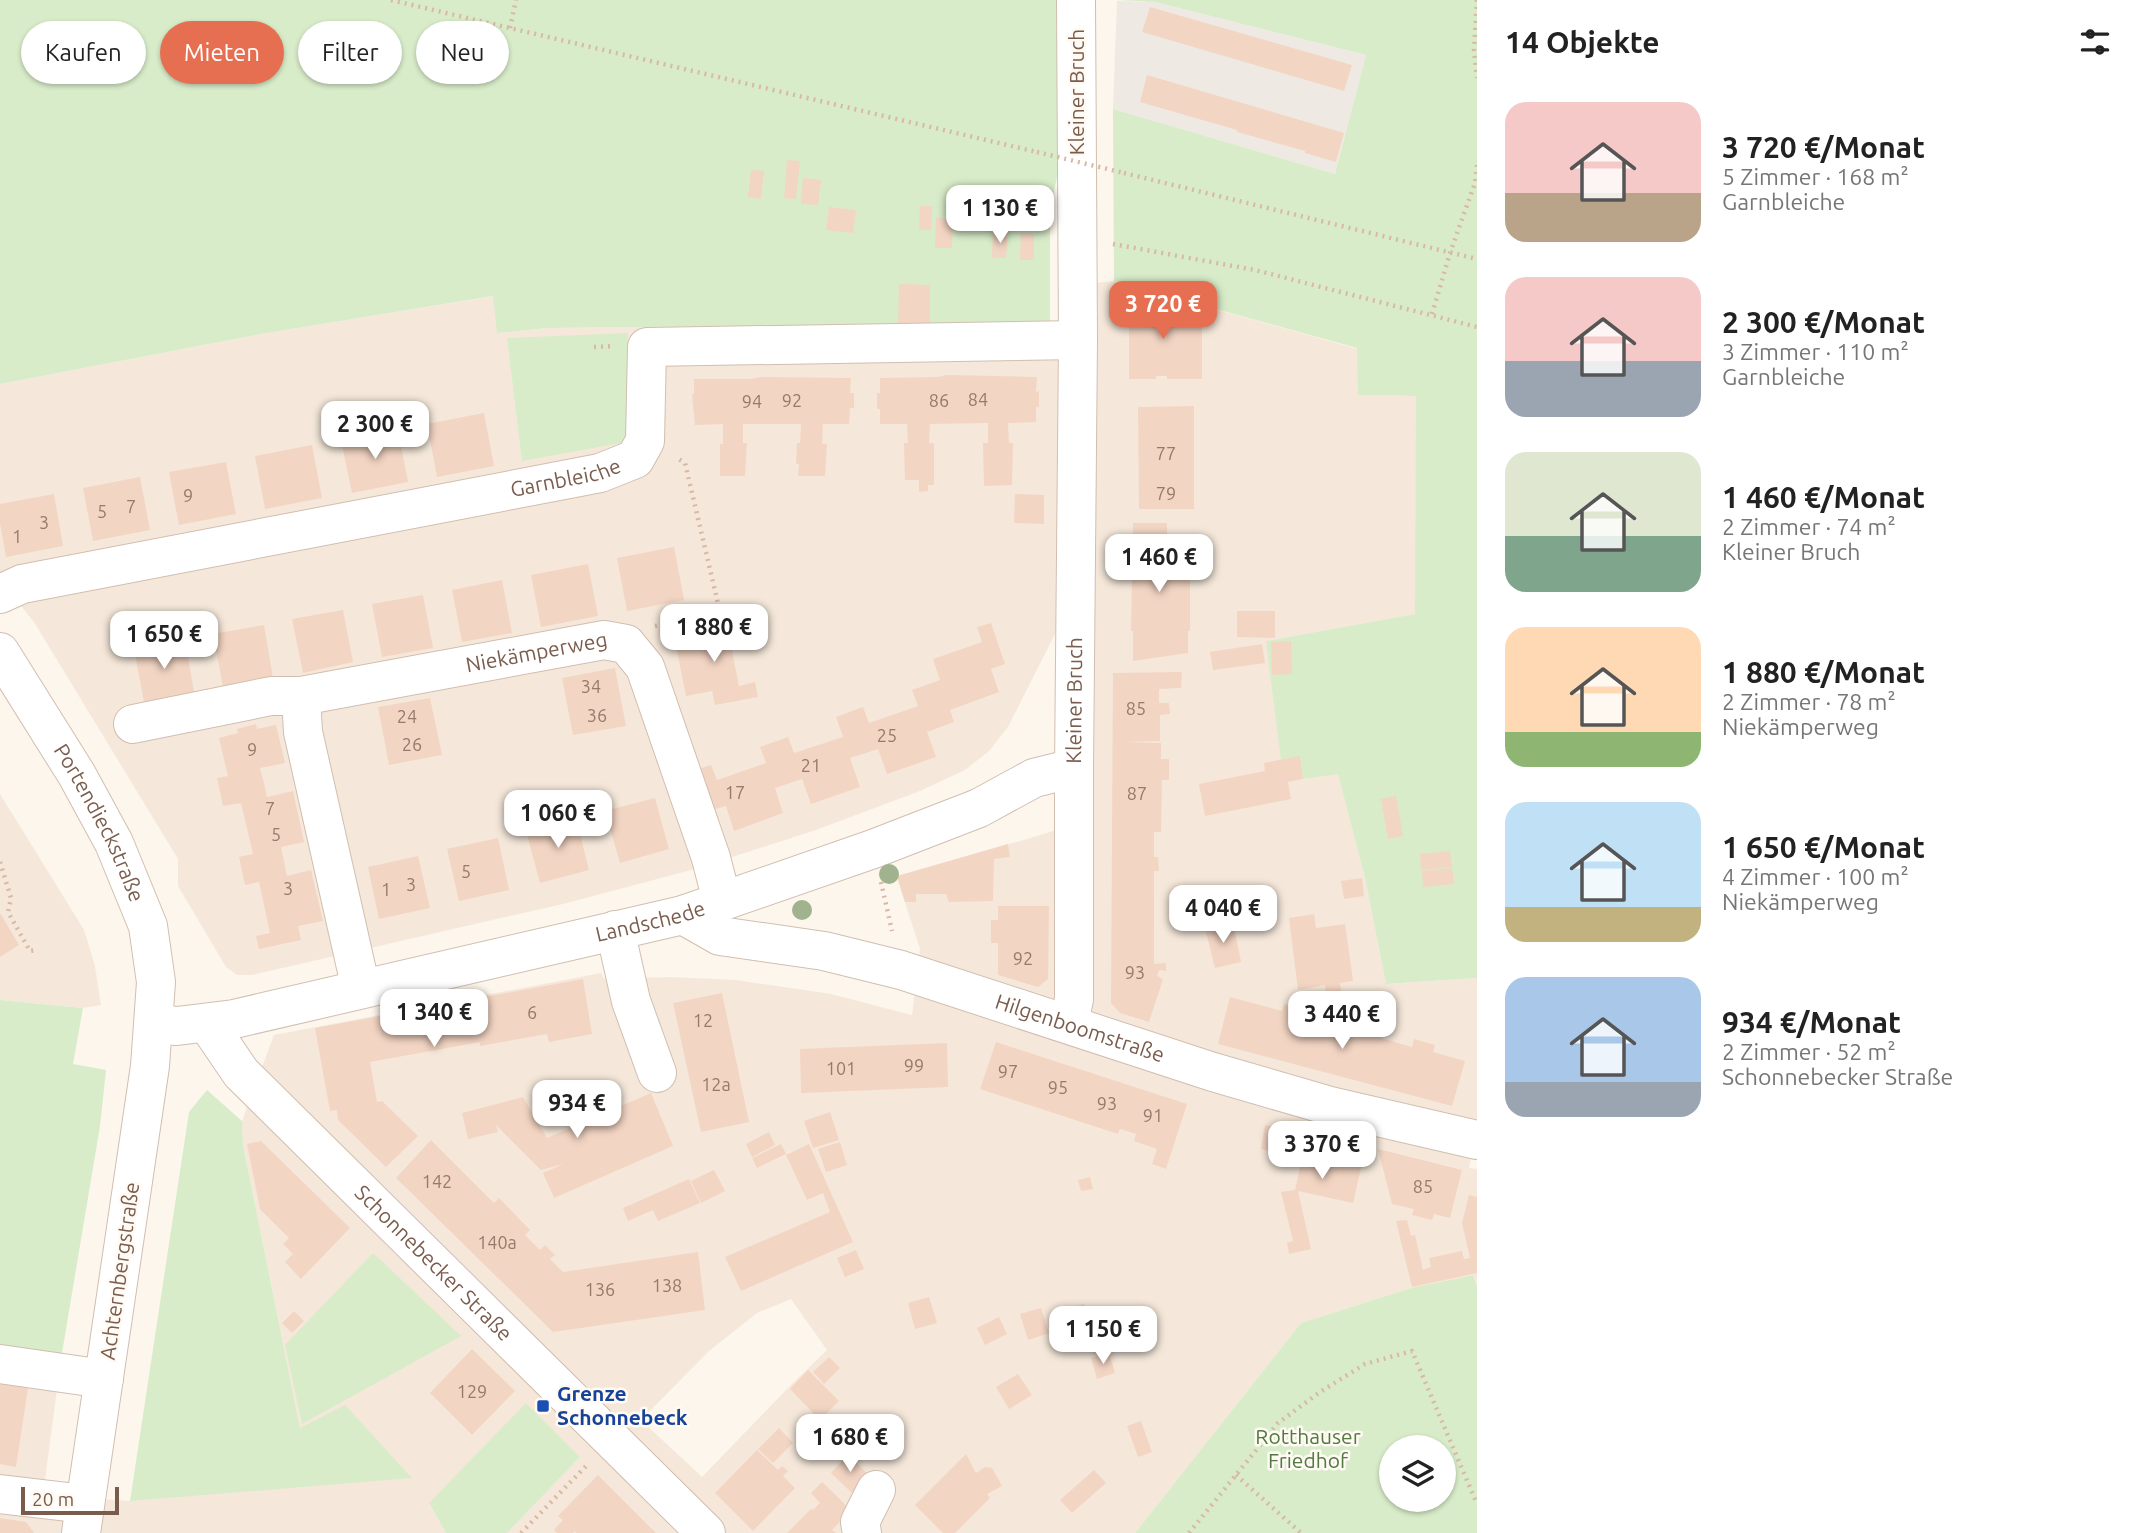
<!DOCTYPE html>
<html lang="de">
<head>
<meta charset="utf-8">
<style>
	:root { --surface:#fff; --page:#f6f6f6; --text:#222; --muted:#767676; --accent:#e76f51 }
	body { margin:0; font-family:Ubuntu,sans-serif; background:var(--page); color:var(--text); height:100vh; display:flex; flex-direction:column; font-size:26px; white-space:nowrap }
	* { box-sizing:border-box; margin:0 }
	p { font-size:23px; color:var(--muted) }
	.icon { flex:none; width:38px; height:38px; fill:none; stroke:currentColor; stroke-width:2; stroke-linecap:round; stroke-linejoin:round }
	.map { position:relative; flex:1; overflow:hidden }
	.drawer { display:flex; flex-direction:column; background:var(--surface); width:665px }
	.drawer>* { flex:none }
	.banner { position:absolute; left:21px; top:21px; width:665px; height:63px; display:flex; gap:14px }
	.controls { position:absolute; left:1379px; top:1435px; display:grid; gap:14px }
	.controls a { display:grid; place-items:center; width:77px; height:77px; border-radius:50%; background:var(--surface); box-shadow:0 2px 5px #0004; font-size:35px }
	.scale { position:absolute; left:21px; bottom:18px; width:98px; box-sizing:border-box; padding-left:7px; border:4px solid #7a5c4d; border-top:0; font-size:19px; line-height:24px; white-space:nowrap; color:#7a5c4d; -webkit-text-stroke:5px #fffaf3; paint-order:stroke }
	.price { position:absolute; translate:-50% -60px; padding:0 16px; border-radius:14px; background:#fff; color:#222; font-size:23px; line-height:46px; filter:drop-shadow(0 2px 4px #0008) }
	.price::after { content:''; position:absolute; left:50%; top:42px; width:21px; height:16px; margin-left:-10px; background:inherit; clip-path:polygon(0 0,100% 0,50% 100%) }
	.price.active { background:var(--accent); color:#fff }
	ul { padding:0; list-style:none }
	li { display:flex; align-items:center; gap:21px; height:175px; padding:0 28px }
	li span { display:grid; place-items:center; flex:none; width:196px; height:140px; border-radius:21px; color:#555 }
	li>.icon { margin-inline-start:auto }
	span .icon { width:84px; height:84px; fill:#fffc; stroke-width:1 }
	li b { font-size:30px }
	h2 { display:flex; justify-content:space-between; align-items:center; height:84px; padding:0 28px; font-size:30px }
	.tag { padding:0 24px; border-radius:32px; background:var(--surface); box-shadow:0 2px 5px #0004; font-size:24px; line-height:63px }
	.tag.active { background:var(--accent); color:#fff }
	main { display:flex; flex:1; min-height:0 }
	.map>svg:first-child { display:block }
</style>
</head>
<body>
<main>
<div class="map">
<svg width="1477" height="1533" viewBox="0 0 1477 1533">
	<rect width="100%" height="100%" fill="#fdf6ec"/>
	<g fill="#f5e8da" fill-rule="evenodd">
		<path d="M1114,281l244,68 1,46 57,1v218l-150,27 34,115 4,23 34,-6 27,105 21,106 91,-6v153l-8,37 8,1v118l-4,-12 -62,13 -110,35 -166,210h-628l73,-76 -151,46 17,30h-446v-182l61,8 -18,136 87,6 170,-73 -57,-283 -1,-24 32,-86 327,-62 3,6 66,-2 66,3 95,14 81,21 8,-66 -23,-71 153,-46 27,-10 8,-538zM791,1299l36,51 -38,37 -87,90 -61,-57 68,-69 48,-38z"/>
		<path d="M494,296l4,37 50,-5 247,-3 273,34 -5,259 -55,109 -19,24 -24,19 -45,21 -104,39 -121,39 -132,35 -311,71h-15l-11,-8 -48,-81v-27l-144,-237 -34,-42v-196l261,-50z"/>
		<path d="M0,794l84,136 11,36 6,39 -18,3 -83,-8z"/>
	</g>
	<path fill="#efe9e4" d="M1117,1l38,1 211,53 -31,119 -222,-65z"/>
	<g fill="#d8ecc9" fill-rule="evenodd">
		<path d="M0,0h1074l-2,107 -22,103v113l-502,5 -51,5 -4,-37 -232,38 -261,50z"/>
		<path d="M1117,0h360v978l-91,6 -21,-106 -27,-104 -35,5 -3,-22 -19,3 -15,-119 149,-27 1,-218 -58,-1 -1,-47 -243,-67 -1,-172 222,65 31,-119 -211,-53z"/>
		<path d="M628,333l1,96 -8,14 -99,18 -15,-123z"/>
		<path d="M0,1000l83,8 -10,56 33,6 -6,56 -39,233 -61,-8z"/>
		<path d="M207,1090l35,31 1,24 57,283 45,-23 67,73 -282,23 59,-389z"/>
		<path d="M373,1253l88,83 -159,88 -17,-79z"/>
		<path d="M1473,1275l4,12v246h-342l166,-210 110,-35zM1391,1447h53v53h-53z"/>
		<path d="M526,1403l54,54 -73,76h-61l-17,-30z"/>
	</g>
	<g fill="#f3d5c3">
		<path d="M1150,7l202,58 -8,26 -202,-59z"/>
		<path d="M1147,75l197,58 -8,29 -31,-9v-2l-68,-19v-2l-97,-28z"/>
		<path d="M787,160l13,1 -4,38 -12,-1z"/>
		<path d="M751,170l13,1 -3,28 -13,-2z"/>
		<path d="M803,178l18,2 -3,25 -17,-1z"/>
		<path d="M920,206h12l-1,24h-12z"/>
		<path d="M829,207l27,3 -3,23 -27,-3z"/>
		<path d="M936,218l17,1 -1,29h-17z"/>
		<path d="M993,231l15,1 -2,26h-14z"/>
		<path d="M1021,233l13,1v26h-14z"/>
		<path d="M899,284l31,1v39h-32z"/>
		<path d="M1134,287l35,10v24h33v58h-35v-3h-11v3h-27v-58h5z"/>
		<path d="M947,375l90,2 -1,15 3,-1v16h-3v15l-28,1 1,20h4l-1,42 -28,1 -1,-43h5v-20l-58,1 -1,19h5v42h-6v6l-9,1v-12h-14l-1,-37h4l-1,-19h-27v-15h-3v-16h3v-15l57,-1z"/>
		<path d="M761,377l90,1 -1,15h4v15h-4l-1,16h-26l-1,20h5l-2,32h-27l1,-12h-3l1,-21h3l1,-19h-58v19h4l-2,33h-25v-32h3v-20l-28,1 -3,-31h2v-15h57z"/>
		<path d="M1194,406v103h-55l-1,-102z"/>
		<path d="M484,413l10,53 -57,11 -10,-53z"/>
		<path d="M398,429l10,53 -56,11 -11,-53z"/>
		<path d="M312,445l10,53 -57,11 -10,-53z"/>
		<path d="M226,462l10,52 -57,11 -10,-53z"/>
		<path d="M140,477l10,53 -57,11 -10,-53z"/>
		<path d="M54,494l9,52 -57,11 -6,-34v-19z"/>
		<path d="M1015,494l29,1v29l-30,-1z"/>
		<path d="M1133,523h34v27h23v81h-2v22l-55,8v-30h-2z"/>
		<path d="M674,547l10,53 -57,11 -10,-53z"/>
		<path d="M588,564l10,52 -57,11 -10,-52z"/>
		<path d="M502,580l10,53 -50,9 -10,-52z"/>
		<path d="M423,595l10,53 -51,9 -10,-53z"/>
		<path d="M343,610l10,52 -50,11 -11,-54z"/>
		<path d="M1237,611h38v27l-38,-1z"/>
		<path d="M743,618l2,14 -16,3 5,26 5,25 16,-4 3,15 -43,8 -3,-14 -26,5 -10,-50 26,-5 -2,-15z"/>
		<path d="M991,623l14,41 -14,5 8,23 -49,18 4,12 -27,10 9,25 -49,17 -9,-25 -28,9 10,29 -49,17 -9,-25 -27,9 8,25 -49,18 -8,-25 -14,4 -14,-41 13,-4 6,15 49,-17 -6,-16 28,-10 6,16 49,-16 -7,-20 27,-10 6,16 49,-17 -6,-16 28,-10 -7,-21 49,-17 -5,-15z"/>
		<path d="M264,625l9,53 -50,9 -10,-53z"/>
		<path d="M185,640l9,52 -50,10 -10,-53z"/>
		<path d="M1291,641l1,33 -20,1 -1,-33z"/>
		<path d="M1262,644l3,19 -52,7 -3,-18z"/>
		<path d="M615,668l11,58 -53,9 -11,-57z"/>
		<path d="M1182,672l-1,16 -22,1v14h10l1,11 -10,1v26l-37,1 38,1v16h8v21h-7l-1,52h-7v25h4l1,14h-5v93l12,-1v8l-7,-1 -2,6 6,3 -14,43 -29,-9 -9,-10 2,-330z"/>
		<path d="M430,698l12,57 -53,10 -11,-58z"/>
		<path d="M256,724l1,5 19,-4 9,38 -25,5 4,15 3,14 26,-6 11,51 -23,5 6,29 24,-6 12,51 -25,5 3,14 -42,9 -3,-13 14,-3 -11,-51 -14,3 -6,-28 14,-3 -12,-51 -18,3 -6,-28 11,-2 -9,-38 19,-5 -1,-4z"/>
		<path d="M1300,756l3,23 -15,3 3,17 -86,17 -6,-32 66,-13 -1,-8z"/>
		<path d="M1396,796l7,40 -15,3 -7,-40z"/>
		<path d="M655,798l14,51 -49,14 -15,-52z"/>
		<path d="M576,818l13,52 -49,13 -14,-52z"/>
		<path d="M498,838l11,52 -50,11 -12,-52z"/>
		<path d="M1008,844l2,13 -16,2 -1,42 -44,1 -3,-8h-30v8h-11l-8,-26z"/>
		<path d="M1450,851l2,16 -31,3 -1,-16z"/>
		<path d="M418,856l12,52 -51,11 -11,-52z"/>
		<path d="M1452,868l2,16 -31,3 -1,-16z"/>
		<path d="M1362,878l2,18 -20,3 -3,-18z"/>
		<path d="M998,906h51l-1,73 -10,8 -40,-12v-32h-7v-23h7z"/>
		<path d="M0,913l19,32 -19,12z"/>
		<path d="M1314,914l2,14 29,-4 8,57 -13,2 2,15 -15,2 -2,-15 -27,5 -9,-72z"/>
		<path d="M1233,922l8,40 -26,6 -10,-40z"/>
		<path d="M583,979l9,55 -43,8 -2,-8 -67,12v-4l-110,20 7,40 5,-1 36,35 -32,31 -48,-47 -1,-10 -7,1 -15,-83z"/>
		<path d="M722,993l27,129 -48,10 -28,-129z"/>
		<path d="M1230,997l52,14 2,-7 14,4 -2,7 64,17 2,-6 20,6 -1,6 31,9 2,-8 21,6 -2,7 32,9 -13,45 -234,-62z"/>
		<path d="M996,1042l191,62 -21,65 -14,-5 5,-15 -23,-8 2,-7 -16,-5 -2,5 -138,-45z"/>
		<path d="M947,1043l1,44 -147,6 -1,-44z"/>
		<path d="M651,1093l22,53 -119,52 -11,-25 20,-9 -22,6 -45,-45 2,7 -30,7 -6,-26 61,-16 24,41z"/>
		<path d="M830,1112l9,28 -26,8 -9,-27z"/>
		<path d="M1265,1125l17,3 -4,24 -17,-3z"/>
		<path d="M769,1132l6,13 -23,12 -6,-13z"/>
		<path d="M1308,1132l58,14 -13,57 -55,-12 13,58 -22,5 -2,-11 6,-2 -12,-49 14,-2z"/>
		<path d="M431,1140l63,63 5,-5 31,32 -5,5 15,15 5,-5 10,10 -5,4 13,13 135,-20 7,58 -152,22 -157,-154z"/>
		<path d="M261,1141l89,87 -49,51 -16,-17 8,-8 -10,-10 6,-6 -29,-29 -13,-65z"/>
		<path d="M840,1142l7,23 -21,7 -8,-23z"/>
		<path d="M781,1144l5,10 -29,14 -5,-10z"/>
		<path d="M809,1144l44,98 -112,49 -16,-34 105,-45 -7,-19 -16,7 -21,-45z"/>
		<path d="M1378,1149l84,21 -12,48 -16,-4 -2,6 -20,-5 2,-6 -22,-5z"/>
		<path d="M714,1170l11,21 -24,12 -10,-22z"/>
		<path d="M1090,1177l3,12 -12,2 -3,-11z"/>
		<path d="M689,1179l11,24 -42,18 -5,-11 -25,11 -5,-13z"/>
		<path d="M1469,1195l8,2v76l-65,14 -16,-66 11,-1 4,16 4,-1 8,35 8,-3 -2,-9 33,-7 2,8 6,-1 -8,-35z"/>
		<path d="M856,1250l8,19 -19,8 -8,-19z"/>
		<path d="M929,1297l8,26 -22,6 -7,-26z"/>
		<path d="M1084,1304l7,22 -17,5 -7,-22z"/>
		<path d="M1041,1308l8,25 -21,7 -8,-26z"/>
		<path d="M294,1311l10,10 -12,12 -10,-10z"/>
		<path d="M999,1317l8,17 -22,11 -8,-17z"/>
		<path d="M472,1349l43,42 -43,44 -42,-42z"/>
		<path d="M1109,1353l6,20 -18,6 -6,-21z"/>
		<path d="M829,1357l11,11 -16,16 -11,-12z"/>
		<path d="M808,1370l31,31 -19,19 -30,-31z"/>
		<path d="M1018,1374l14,21 -23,14 -13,-22z"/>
		<path d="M0,1377l29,4 -13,86 -16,-3z"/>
		<path d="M1141,1421l11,31 -14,5 -11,-31z"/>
		<path d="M779,1428l14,15 -20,20 -15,-14z"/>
		<path d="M757,1450l21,20 4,-4 6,5 -5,5 12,12 -42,43 -38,-38z"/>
		<path d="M966,1454l10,19 9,-6 7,1 10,18 -15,8 3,4 -35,35h-12l-28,-28z"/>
		<path d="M848,1455l21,20 -17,18 -21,-20z"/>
		<path d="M1094,1470l12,13 -34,30 -12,-13z"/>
		<path d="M598,1475l58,58h-80l-1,-2 -2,2h-16l-3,-3 9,-10 -5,-4z"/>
		<path d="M822,1482l29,28 -19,20 4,3h-49l24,-24 2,1 7,-7 -9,-10z"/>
		<path d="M0,1518l26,4 8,11h-34z"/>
	</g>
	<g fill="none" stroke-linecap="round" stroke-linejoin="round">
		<defs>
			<g id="minor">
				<path id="s1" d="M0,594l22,-10 578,-111 35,-14 10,-18 2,-94 431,-7"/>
				<path id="s2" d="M0,652l77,123 37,68 34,83 8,56 -6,84 -69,467"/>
				<path d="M133,724l138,-28h30"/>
				<path id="s3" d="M683,915l37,21 104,15 77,19 312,102 117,34 147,34"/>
				<path d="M615,930l16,71 26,72"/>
				<path id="s4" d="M361,989l-58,-257 -2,-36 303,-56 22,4 19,23 66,191 11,43"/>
				<path id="s5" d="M207,1023l34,50 465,460"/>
				<path id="s6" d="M154,1024l23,2 57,-7 449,-104 190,-66 106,-41 55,-30 40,-10"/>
				<path id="s7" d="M1069,1024l5,-25v-231l4,-428 -2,-340"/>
				<path d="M0,1364l104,15"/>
				<path d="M0,1494l85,10"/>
				<path d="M862,1533l-2,-11 16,-32"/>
			</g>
		</defs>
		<use href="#minor" stroke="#d1beb0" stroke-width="40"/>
		<g stroke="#d9b8a5" stroke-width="4.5" stroke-dasharray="2 5" stroke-linecap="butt">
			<path d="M391,0l646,152"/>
			<path d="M1477,0l-3,50 3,28"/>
			<path d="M510,28l6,-28"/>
			<path d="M1124,173l353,86"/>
			<path d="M1113,244l142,26 222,57"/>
			<path d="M1432,314l18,-61 25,-70 2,-18"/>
			<path d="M594,347l20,-1"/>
			<path d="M655,626l65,-14 -35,-149 -8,-5"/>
			<path d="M0,862l11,36 -3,14 22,39 7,-1"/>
			<path d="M881,882l11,49"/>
			<path d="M1236,1475l65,58"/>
			<path d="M521,1533l66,-68"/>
			<path d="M1189,1533l89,-110 42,-31 45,-28 47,-13 65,153"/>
		</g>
		<use href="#minor" stroke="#fff" stroke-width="38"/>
		<path stroke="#d9b8a5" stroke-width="4.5" stroke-dasharray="2 5" stroke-linecap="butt" d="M1037,152l87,21"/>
	</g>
	<g fill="#a0b28e">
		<circle cx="889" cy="874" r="10"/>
		<circle cx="802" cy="910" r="10"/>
	</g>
	<rect fill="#1a4fb4" stroke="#fffaf3" stroke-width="2.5" x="536" y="1399" width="14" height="14" rx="3.5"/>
	<g text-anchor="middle" stroke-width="5" stroke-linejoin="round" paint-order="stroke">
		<g font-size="18" fill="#987a6a">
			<text x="978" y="406">84</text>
			<text x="792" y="407">92</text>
			<text x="939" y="407">86</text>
			<text x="752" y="408">94</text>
			<text x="1166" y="460">77</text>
			<text x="1166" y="500">79</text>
			<text x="188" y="502">9</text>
			<text x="131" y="513">7</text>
			<text x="102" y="518">5</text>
			<text x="44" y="529">3</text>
			<text x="17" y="543">1</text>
			<text x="591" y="693">34</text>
			<text x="1136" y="715">85</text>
			<text x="597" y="722">36</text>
			<text x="407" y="723">24</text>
			<text x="887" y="742">25</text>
			<text x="412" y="751">26</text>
			<text x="252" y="756">9</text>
			<text x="811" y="772">21</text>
			<text x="735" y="799">17</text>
			<text x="1137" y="800">87</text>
			<text x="270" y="815">7</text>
			<text x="276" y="841">5</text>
			<text x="466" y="878">5</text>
			<text x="411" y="891">3</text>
			<text x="288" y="895">3</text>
			<text x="386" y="896">1</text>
			<text x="1023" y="965">92</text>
			<text x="1135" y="979">93</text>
			<text x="532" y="1019">6</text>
			<text x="703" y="1027">12</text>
			<text x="914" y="1072">99</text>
			<text x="841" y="1075">101</text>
			<text x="1008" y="1078">97</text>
			<text x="716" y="1091">12a</text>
			<text x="1058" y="1094">95</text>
			<text x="1107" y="1110">93</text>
			<text x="1153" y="1122">91</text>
			<text x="437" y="1188">142</text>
			<text x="1423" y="1193">85</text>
			<text x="497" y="1249">140a</text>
			<text x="667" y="1292">138</text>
			<text x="600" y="1296">136</text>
			<text x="472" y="1398">129</text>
		</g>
		<g font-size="21" fill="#7a5c4d" stroke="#fffaf3">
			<text transform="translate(1077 92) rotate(-90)" y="7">Kleiner Bruch</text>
			<text dy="7" stroke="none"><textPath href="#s1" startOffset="578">Garnbleiche</textPath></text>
			<text dy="7" stroke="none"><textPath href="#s4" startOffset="539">Niekämperweg</textPath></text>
			<text dy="7" stroke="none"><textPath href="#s7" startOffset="324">Kleiner Bruch</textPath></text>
			<text dy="7" stroke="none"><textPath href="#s2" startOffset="198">Portendieckstraße</textPath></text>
			<text dy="7" stroke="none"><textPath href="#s6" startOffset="508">Landschede</textPath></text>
			<text dy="7" stroke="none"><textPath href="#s3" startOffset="415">Hilgenboomstraße</textPath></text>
			<text dy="7" stroke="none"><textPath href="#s5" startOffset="331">Schonnebecker Straße</textPath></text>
			<text transform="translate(120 1271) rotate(-82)" y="7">Achternbergstraße</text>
		</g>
		<g font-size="21" font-weight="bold" fill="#164399" stroke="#fffaf3" text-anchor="start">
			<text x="557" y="1401">Grenze<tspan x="557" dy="24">Schonnebeck</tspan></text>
		</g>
		<g font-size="21" fill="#537a41" stroke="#fffaf3">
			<text x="1308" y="1444">Rotthauser<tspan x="1308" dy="24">Friedhof</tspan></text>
		</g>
	</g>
</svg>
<div class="controls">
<a><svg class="icon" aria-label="layers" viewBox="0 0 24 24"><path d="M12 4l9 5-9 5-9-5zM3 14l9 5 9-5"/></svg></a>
</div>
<div class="scale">20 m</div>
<b class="price" style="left:1000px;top:245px">1 130 €</b>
<b class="price active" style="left:1163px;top:341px">3 720 €</b>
<b class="price" style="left:375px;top:461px">2 300 €</b>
<b class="price" style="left:1159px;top:594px">1 460 €</b>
<b class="price" style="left:714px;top:664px">1 880 €</b>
<b class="price" style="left:164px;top:671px">1 650 €</b>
<b class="price" style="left:558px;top:850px">1 060 €</b>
<b class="price" style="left:1223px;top:945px">4 040 €</b>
<b class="price" style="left:434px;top:1049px">1 340 €</b>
<b class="price" style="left:1342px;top:1051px">3 440 €</b>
<b class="price" style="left:577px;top:1140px">934 €</b>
<b class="price" style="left:1322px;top:1181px">3 370 €</b>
<b class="price" style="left:1103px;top:1366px">1 150 €</b>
<b class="price" style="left:850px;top:1474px">1 680 €</b>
<div class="banner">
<a class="tag">Kaufen</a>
<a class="tag active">Mieten</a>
<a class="tag">Filter</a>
<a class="tag">Neu</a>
</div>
</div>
<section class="drawer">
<h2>14 Objekte<svg class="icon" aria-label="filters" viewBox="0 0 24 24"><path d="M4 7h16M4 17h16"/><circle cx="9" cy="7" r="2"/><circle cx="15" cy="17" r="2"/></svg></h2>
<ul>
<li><span style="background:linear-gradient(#f6c9c9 65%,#b9a48a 0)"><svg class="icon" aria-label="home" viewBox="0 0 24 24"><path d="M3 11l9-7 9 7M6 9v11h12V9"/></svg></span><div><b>3 720 €/Monat</b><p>5 Zimmer · 168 m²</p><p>Garnbleiche</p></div></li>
<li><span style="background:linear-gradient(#f6c9c9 60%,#9aa5b1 0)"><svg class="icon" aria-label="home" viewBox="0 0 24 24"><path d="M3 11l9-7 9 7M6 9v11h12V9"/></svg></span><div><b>2 300 €/Monat</b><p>3 Zimmer · 110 m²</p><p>Garnbleiche</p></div></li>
<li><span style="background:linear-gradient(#dfe7d0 60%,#7fa58c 0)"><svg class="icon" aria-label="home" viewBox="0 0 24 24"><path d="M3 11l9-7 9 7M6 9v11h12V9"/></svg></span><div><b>1 460 €/Monat</b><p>2 Zimmer · 74 m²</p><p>Kleiner Bruch</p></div></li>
<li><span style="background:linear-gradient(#ffd9b3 75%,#8fb573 0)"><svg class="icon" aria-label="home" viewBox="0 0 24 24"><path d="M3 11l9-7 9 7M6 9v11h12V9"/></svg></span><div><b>1 880 €/Monat</b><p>2 Zimmer · 78 m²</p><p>Niekämperweg</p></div></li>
<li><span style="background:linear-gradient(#bfe0f5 75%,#c2b280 0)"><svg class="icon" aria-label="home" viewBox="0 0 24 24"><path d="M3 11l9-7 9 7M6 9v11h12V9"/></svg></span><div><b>1 650 €/Monat</b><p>4 Zimmer · 100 m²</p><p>Niekämperweg</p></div></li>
<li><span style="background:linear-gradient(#a9c7e8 75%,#9aa5b1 0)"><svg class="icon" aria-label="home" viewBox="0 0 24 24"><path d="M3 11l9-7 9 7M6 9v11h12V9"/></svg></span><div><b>934 €/Monat</b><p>2 Zimmer · 52 m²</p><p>Schonnebecker Straße</p></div></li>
</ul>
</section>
</main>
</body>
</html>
